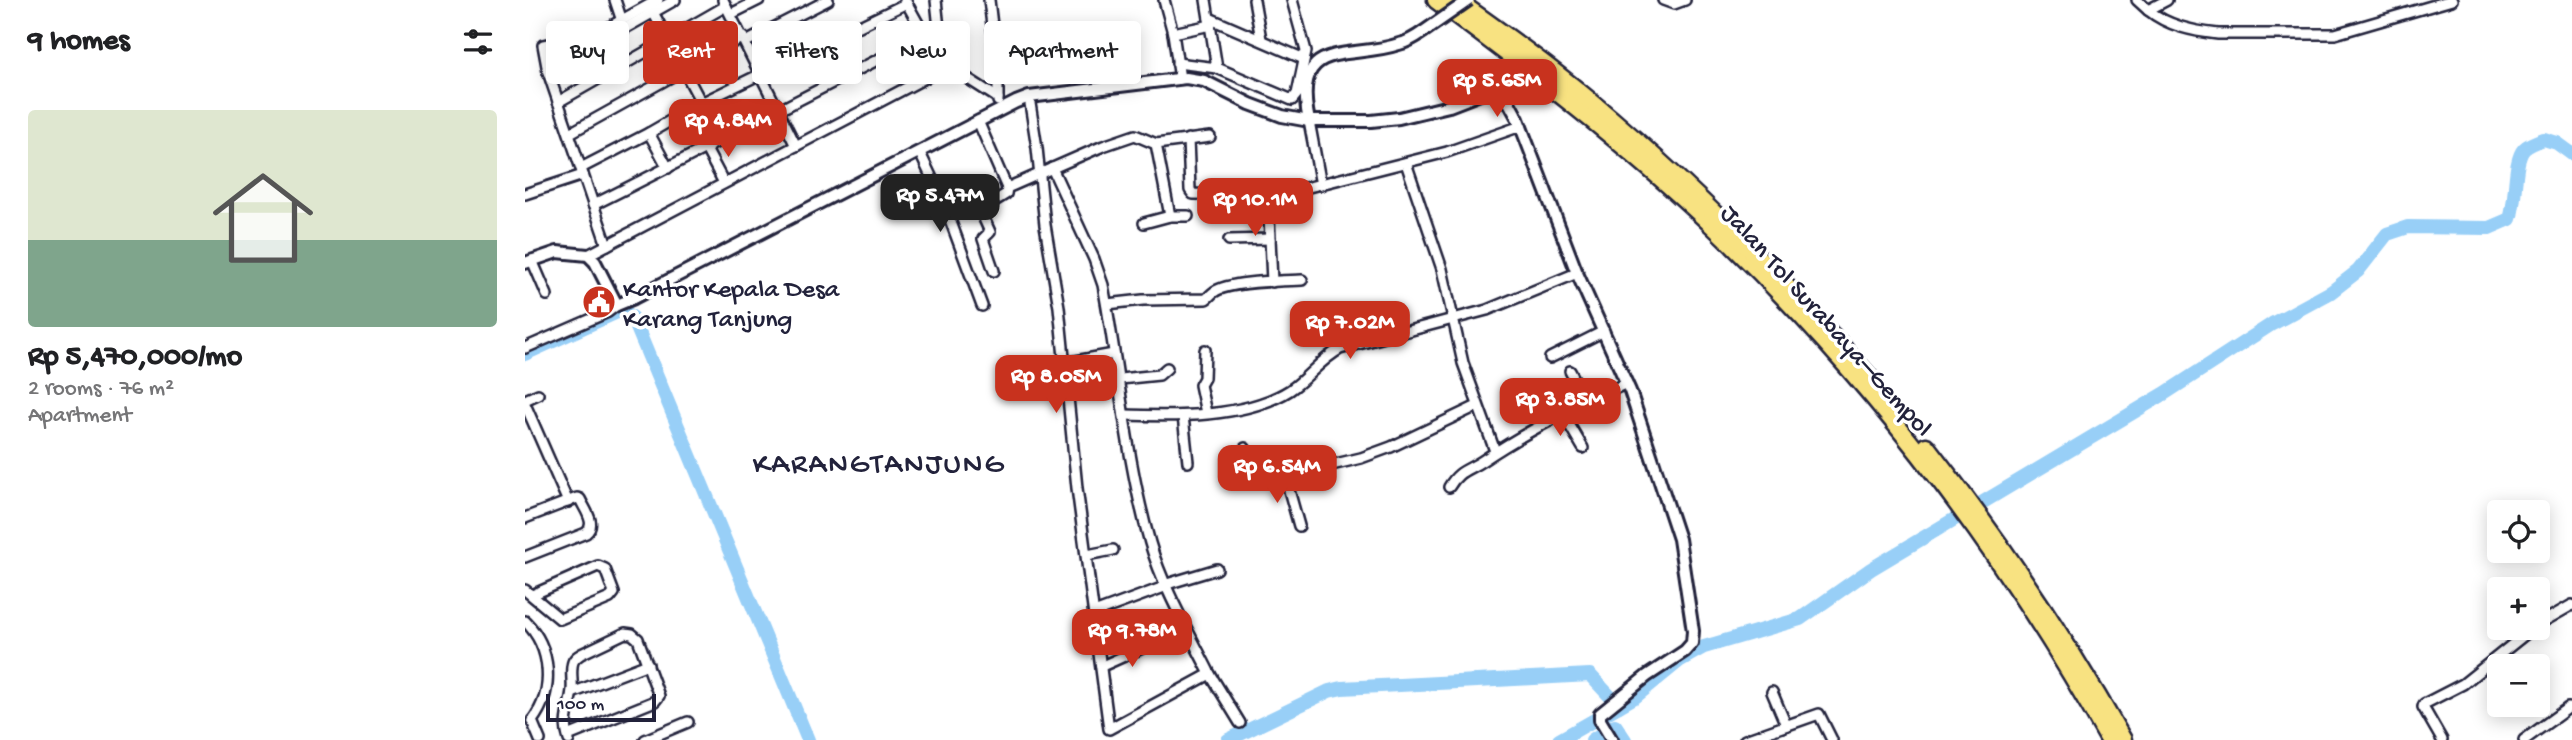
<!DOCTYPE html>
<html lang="en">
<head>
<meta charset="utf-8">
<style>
	:root { --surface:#fff; --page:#f2f2f2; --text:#202124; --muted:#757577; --line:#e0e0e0; --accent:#c8321e }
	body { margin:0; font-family:"Gochi Hand",sans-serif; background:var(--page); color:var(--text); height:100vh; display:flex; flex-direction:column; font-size:26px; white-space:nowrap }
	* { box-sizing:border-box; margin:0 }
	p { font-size:23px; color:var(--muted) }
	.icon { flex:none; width:38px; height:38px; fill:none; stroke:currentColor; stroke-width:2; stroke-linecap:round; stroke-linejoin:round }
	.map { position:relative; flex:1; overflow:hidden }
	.side { display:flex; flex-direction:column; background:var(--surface); width:525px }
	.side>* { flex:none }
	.top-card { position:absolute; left:21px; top:21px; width:665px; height:63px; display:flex; gap:14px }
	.tools { position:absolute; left:1962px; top:500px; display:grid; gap:14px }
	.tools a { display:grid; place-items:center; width:63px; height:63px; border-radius:7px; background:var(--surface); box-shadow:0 4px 18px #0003; font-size:35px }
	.scale { position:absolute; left:21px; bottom:18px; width:110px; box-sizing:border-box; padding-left:7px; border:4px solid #22223b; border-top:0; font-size:19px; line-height:24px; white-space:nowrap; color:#22223b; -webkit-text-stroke:5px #fff; paint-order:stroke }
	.price { position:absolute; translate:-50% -60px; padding:0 16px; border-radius:14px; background:var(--accent); color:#fff; font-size:23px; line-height:46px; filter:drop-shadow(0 2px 4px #0008) }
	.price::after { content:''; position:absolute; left:50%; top:42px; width:21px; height:16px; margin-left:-10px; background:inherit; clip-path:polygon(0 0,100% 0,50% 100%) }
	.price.selected { background:#222; color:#fff }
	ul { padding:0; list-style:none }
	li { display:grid; align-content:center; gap:14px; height:371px; padding:0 28px }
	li+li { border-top:2px solid var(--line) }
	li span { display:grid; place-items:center; height:217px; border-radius:7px; color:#555 }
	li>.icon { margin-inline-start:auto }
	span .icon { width:126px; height:126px; fill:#fffc; stroke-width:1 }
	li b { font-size:30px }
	h2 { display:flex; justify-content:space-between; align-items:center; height:84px; padding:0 28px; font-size:30px }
	.chip { padding:0 24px; border-radius:7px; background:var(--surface); box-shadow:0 4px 18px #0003; font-size:24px; line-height:63px }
	.chip.selected { background:var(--accent); color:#fff }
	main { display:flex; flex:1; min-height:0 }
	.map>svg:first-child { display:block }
</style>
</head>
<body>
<main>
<section class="side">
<h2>9 homes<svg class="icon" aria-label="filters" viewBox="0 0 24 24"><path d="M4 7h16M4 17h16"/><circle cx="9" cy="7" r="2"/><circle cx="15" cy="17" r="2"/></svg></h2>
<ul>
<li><span style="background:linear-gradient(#dfe7d0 60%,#7fa58c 0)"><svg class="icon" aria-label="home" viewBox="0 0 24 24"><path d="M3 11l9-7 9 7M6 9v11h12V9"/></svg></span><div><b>Rp 5,470,000/mo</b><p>2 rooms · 76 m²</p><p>Apartment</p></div></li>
</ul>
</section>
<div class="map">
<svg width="2047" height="740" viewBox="0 0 2047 740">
	<rect width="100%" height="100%" fill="#fff"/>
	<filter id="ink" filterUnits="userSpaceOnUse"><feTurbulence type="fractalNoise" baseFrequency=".0143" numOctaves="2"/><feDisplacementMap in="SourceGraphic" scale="14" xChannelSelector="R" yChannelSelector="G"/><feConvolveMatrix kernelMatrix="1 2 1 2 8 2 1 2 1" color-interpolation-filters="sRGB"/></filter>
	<g filter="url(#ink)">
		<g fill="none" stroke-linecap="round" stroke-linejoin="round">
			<g stroke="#98cff7" stroke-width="14">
				<path d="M0,354l97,-44 11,8 175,422"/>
				<path d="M703,740l101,-49 13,-3 248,-13 29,31"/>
				<path d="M1034,740l76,-43 44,-36 25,-14 96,-28 71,-50 293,-175 108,-70 59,-32 27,-21 29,-37 21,-7 81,1 21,-9c7,-20 3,-58 14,-70 5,-5 14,-8 20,-10l13,4 15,11"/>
				<path d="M1067,740l23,-15 10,15"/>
			</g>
			<defs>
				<g id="minor">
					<path d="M90,0l7,21"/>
					<path d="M198,0l73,146"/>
					<path d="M380,0l20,36 23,30 50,32"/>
					<path d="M411,0l6,57"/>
					<path d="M464,0l9,76v25"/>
					<path d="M639,0l9,33 7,46"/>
					<path d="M681,0l11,68"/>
					<path d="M729,0l7,39"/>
					<path d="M1138,0l11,4 11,-4"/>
					<path d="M1612,0l11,10 19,-10"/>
					<path d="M121,8l7,4 68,128"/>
					<path d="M1623,10c20,16 44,21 70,24h117l117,-34"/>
					<path d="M206,14l28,-14"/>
					<path d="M684,18l95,41"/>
					<path d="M648,33l38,-8"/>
					<path d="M221,42l82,-42"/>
					<path d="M652,63l40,5 75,32 5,-6 9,-43 -14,-51"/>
					<path d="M23,72l-5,-27 31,-5 28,-9 56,-31"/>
					<path d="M504,97l8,51 8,77 14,82 18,181 32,241 101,-55c-21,-42 -47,-86 -60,-131 -24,-84 -31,-173 -47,-258l-9,-26 -42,-91"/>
					<path d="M33,102l168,-96"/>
					<path d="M453,121l29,67"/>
					<path d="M784,121l12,64"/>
					<path d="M45,133l173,-96"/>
					<path d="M124,133l19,35"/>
					<path d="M663,139l2,51 3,4 56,1 48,-5 150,-38 74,-26"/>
					<path d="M631,144l14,72"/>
					<path d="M181,149l18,34"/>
					<path d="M395,153l25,53 37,100"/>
					<path d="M881,163l36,106 21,94 32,88"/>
					<path d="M56,168l68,-35 52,-30 206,-100"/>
					<path d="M0,194l58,-19"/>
					<path d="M743,194l4,88"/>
					<path d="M68,205c111,-55 221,-114 332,-169"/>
					<path d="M420,206l26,-13 9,17 26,-16 1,-6 96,-42 32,-11 21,9 54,-7"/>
					<path d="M455,210l10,22 -7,7 11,32"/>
					<path d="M619,223l26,-7h18"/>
					<path d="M704,240l41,-1"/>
					<path d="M82,245l-59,-173 127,-72"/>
					<path d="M63,255l360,-189"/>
					<path d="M7,260l15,35"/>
					<path d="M582,304l36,-4 63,-1c3,-2 5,-5 8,-7 15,-11 68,-11 88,-12"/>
					<path d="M0,348l83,-36 9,-7"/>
					<path d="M680,350l-1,28 -4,7 6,28"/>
					<path d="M1025,358l54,-27"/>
					<path d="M539,363l50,-9"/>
					<path d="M1045,371l16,31"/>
					<path d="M595,379l39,-4 8,-7"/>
					<path d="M0,400l13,-6"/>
					<path d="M0,404l43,98"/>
					<path d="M1038,414l20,34"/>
					<path d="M599,415c51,2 122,3 166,-25 18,-12 31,-31 50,-41l147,-39 90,-37"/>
					<path d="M658,416l5,46"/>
					<path d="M720,448l1,20 5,9 7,2 27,-3 76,-18 30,-11 86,-41"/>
					<path d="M760,476l14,50"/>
					<path d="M924,487c10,-17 18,-16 33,-26 46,-31 94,-55 145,-78"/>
					<path d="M0,518l52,-20 3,1c5,11 17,25 6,34l-61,24"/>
					<path d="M562,555l26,-5"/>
					<path d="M642,584l50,-15"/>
					<path d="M0,590l35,29 50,-21 4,-5 -9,-24 -7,-3 -66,29"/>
					<path d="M569,613l73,-27"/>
					<path d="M0,621c27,27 30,70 7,100"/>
					<path d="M2012,625l35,-20"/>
					<path d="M577,666l47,-21"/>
					<path d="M685,674l30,49"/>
					<path d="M1247,692l14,33"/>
					<path d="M47,693l76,-29"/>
					<path d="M7,721l8,19"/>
					<path d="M43,736l87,-35 4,-5 -21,-57 -6,-5 -7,-1 -44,21c-4,3 -6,3 -8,8 -3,8 0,19 -1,28 -2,19 -10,30 -3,50"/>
					<path d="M120,740l43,-18"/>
					<path d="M1220,740l74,-26 13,26"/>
					<path d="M1917,740l-19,-33 1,-3 39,-20 70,-56"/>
					<path d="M1999,740l44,-32"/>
				</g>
				<g id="tertiary">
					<path d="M784,121c-18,-85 40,-60 90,-77 9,-2 17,-7 24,-12"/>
					<path d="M0,263l32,-11 31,3 7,7 22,43 17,-7 382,-196 13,-5 157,-19 18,3 46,23 32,12 27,5h62l28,-3 50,-12 44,-17 8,2 4,4 13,24 59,154 53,118 49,148 14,92 -1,12 -7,8 -38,25 -47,38v6l12,20"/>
				</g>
				<g id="motorway">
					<path d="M911,0c96,71 191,144 278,227 156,150 290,324 395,513"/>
					<path d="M931,0c45,32 90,64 133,100 101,84 193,178 280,277"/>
					<path d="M1401,446c73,93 139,191 197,294"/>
				</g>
			</defs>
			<use href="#minor" stroke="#22223b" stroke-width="14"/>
			<use href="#tertiary" stroke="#22223b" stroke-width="16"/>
			<use href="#motorway" stroke="#22223b" stroke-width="21"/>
			<use href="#minor" stroke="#fff" stroke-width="9"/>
			<use href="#tertiary" stroke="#fff" stroke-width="10"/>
			<use href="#motorway" stroke="#f8e281" stroke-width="16"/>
			<defs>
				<path id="tertiary-bridge" d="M898,32l46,-32"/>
			</defs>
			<use href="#tertiary-bridge" stroke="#22223b" stroke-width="16" stroke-linecap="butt"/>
			<use href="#tertiary-bridge" stroke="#fff" stroke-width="10"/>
		</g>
	</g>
	<defs>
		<symbol id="civic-disc" viewBox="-11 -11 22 22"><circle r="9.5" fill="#c8321e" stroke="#fff"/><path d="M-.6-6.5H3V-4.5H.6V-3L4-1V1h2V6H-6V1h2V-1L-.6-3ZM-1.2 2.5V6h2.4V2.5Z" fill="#fff"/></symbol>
	</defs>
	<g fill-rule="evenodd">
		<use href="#civic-disc" x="55" y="283" width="38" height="38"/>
	</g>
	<g text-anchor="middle" stroke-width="7" stroke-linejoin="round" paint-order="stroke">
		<g font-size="26" fill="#22223b" stroke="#fff" text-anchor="start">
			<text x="98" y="296">Kantor Kepala Desa<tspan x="98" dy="30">Karang Tanjung</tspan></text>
		</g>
		<g font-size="26" fill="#22223b" stroke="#fff">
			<text transform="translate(1303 319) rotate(48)" y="9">Jalan Tol Surabaya–Gempol</text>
		</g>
		<g font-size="30" letter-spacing="2" fill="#22223b" stroke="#fff">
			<text x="354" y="472">KARANGTANJUNG</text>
		</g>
	</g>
</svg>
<div class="tools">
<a><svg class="icon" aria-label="locate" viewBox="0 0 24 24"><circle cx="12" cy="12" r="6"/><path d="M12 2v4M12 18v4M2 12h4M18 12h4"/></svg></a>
<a>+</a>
<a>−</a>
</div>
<div class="scale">100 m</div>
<b class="price" style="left:972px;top:119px">Rp 5.65M</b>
<b class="price" style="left:203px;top:159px">Rp 4.84M</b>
<b class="price selected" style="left:415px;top:234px">Rp 5.47M</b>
<b class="price" style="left:730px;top:238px">Rp 10.1M</b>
<b class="price" style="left:825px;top:361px">Rp 7.02M</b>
<b class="price" style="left:531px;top:415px">Rp 8.05M</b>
<b class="price" style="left:1035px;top:438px">Rp 3.85M</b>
<b class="price" style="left:752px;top:505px">Rp 6.54M</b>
<b class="price" style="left:607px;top:669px">Rp 9.78M</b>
<div class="top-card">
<a class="chip">Buy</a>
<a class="chip selected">Rent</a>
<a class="chip">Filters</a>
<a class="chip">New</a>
<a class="chip">Apartment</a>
</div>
</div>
</main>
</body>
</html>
